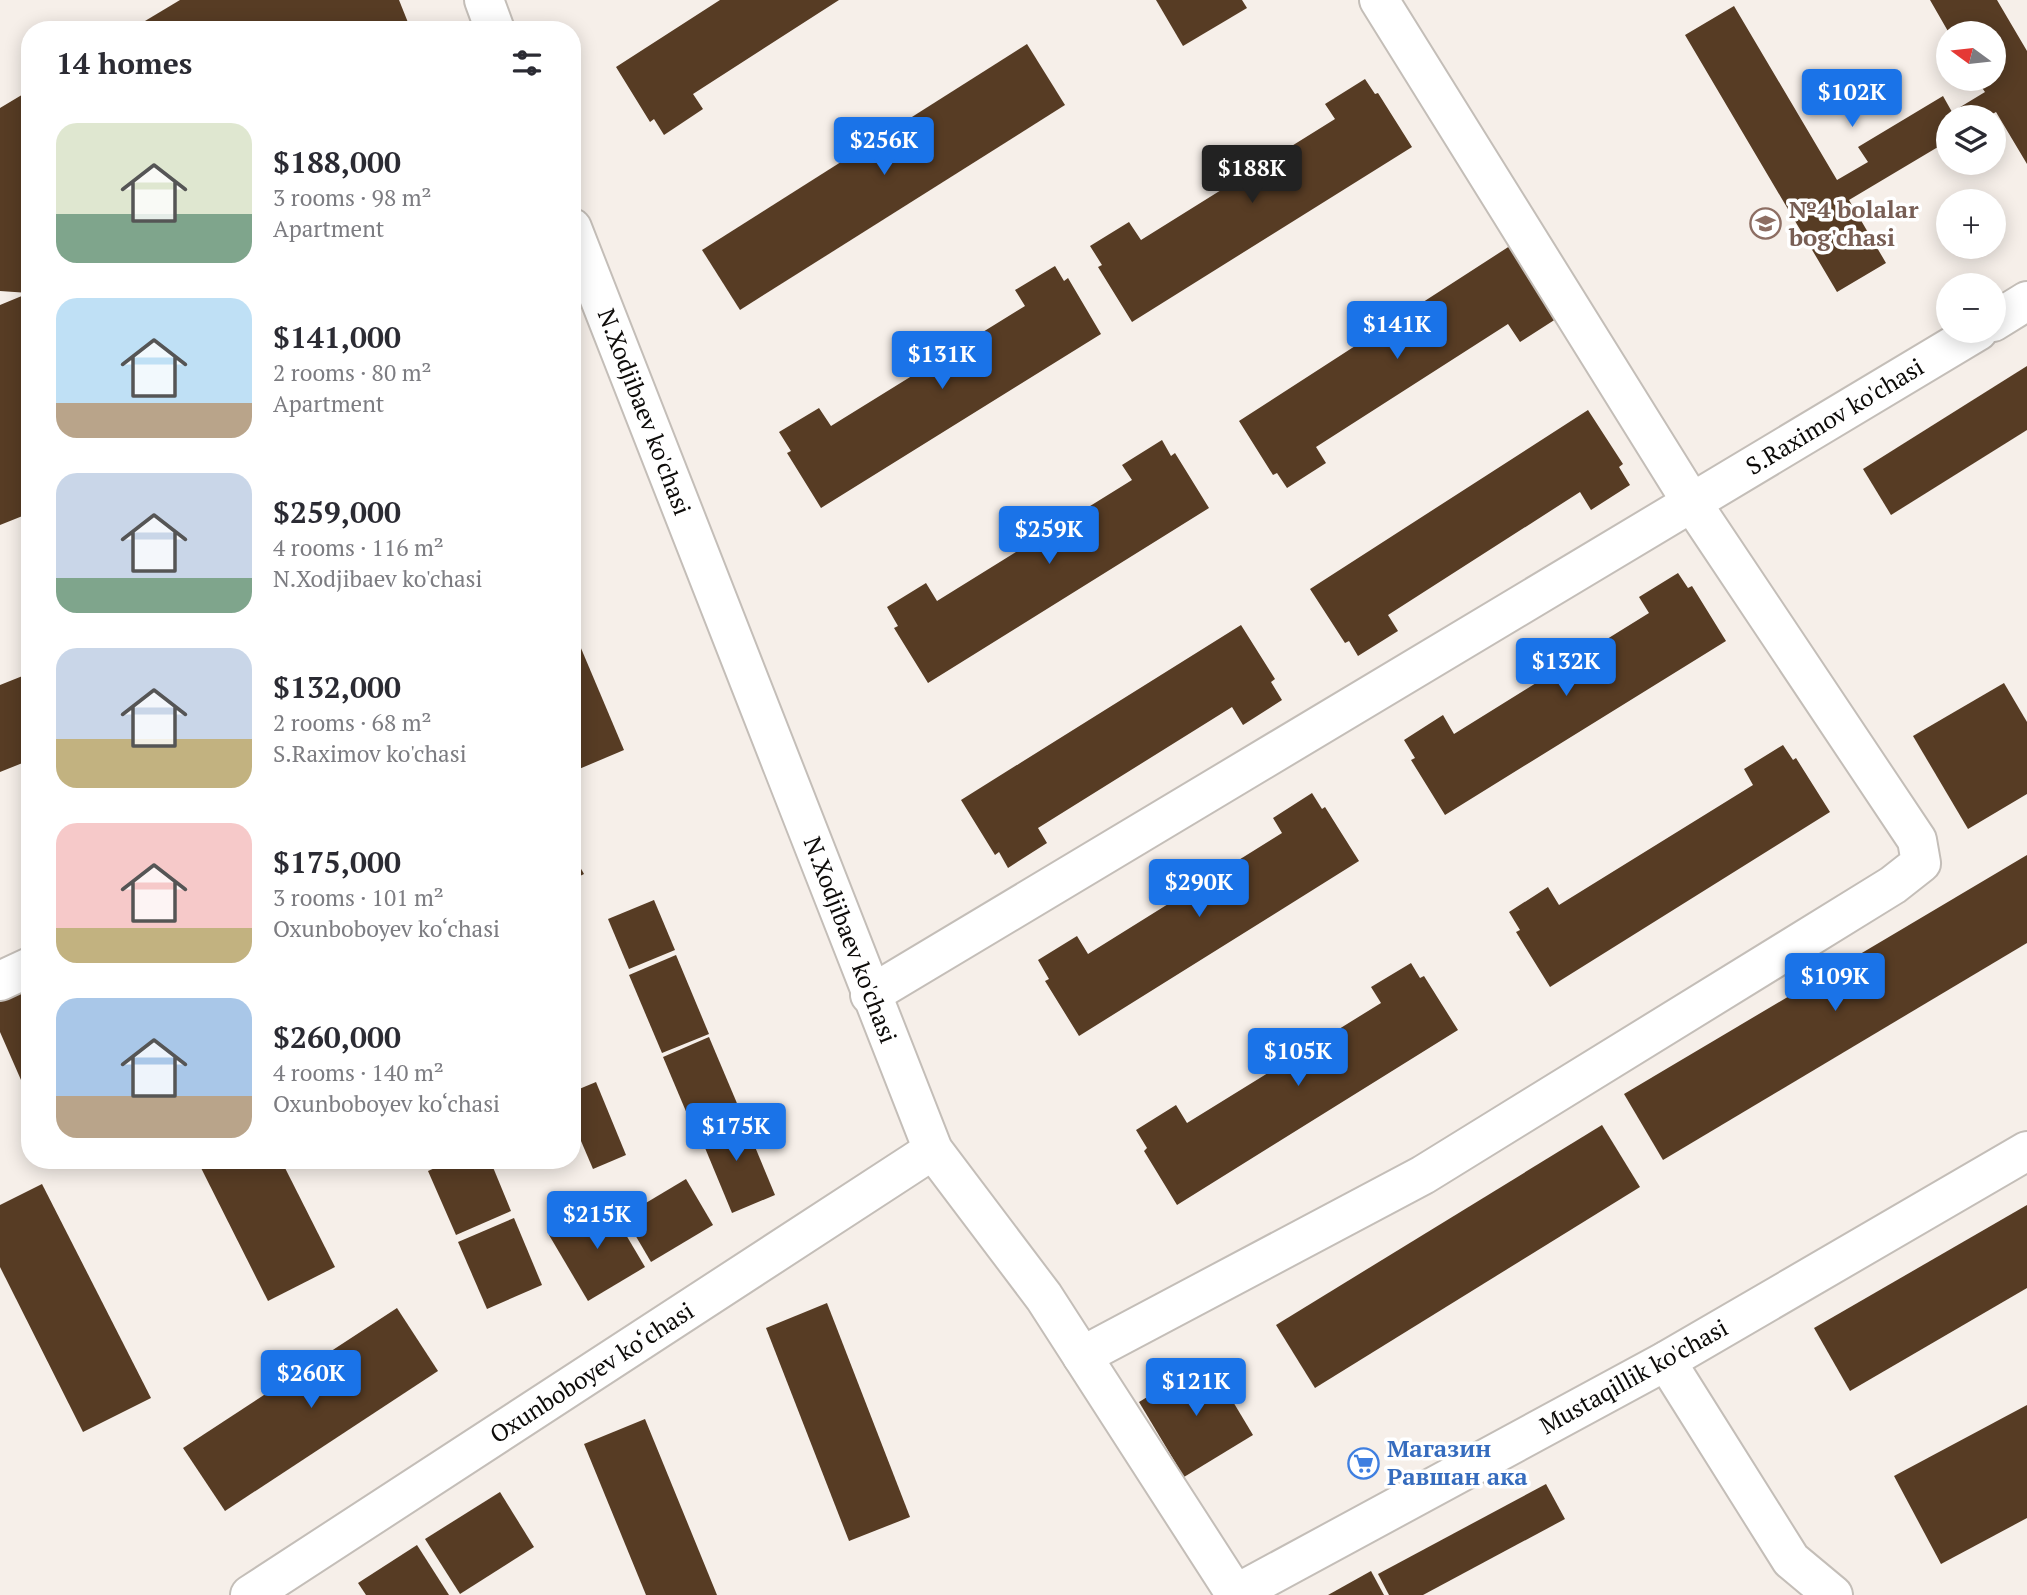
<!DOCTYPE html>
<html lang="en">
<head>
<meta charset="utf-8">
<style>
	:root { --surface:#fff; --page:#f7f7f7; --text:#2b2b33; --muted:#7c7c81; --accent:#1a73e8 }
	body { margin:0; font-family:"PT Serif",serif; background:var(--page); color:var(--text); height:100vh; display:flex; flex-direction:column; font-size:26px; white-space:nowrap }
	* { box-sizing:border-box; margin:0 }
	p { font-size:23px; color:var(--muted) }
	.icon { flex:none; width:38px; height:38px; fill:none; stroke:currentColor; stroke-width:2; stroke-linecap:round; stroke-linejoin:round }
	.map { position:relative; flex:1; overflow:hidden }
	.side { position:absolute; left:21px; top:21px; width:560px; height:1148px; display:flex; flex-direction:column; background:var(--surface); border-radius:28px; box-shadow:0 4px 18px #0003 }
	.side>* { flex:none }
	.needle { width:46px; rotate:285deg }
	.fabs { position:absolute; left:1936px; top:21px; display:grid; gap:14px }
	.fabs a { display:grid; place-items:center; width:70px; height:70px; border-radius:50%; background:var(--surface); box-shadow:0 4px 18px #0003; font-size:35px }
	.price { position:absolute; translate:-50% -60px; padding:0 16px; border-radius:7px; background:var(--accent); color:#fff; font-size:23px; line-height:46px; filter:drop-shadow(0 2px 4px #0008) }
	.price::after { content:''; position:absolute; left:50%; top:42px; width:21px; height:16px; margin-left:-10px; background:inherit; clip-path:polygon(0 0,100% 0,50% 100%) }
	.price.selected { background:#222; color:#fff }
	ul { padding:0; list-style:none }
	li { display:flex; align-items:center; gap:21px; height:175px; padding:0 35px }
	li span { display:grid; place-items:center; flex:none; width:196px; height:140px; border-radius:21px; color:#555 }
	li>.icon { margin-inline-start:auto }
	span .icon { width:84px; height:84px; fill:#fffc; stroke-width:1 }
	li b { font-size:30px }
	h2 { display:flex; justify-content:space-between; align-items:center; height:84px; padding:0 35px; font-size:30px }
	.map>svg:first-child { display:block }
</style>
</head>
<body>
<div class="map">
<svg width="2027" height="1595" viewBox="0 0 2027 1595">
	<rect width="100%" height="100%" fill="#f6efe9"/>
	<g fill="#573c24">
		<path d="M180,0h219l12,30h-281z"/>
		<path d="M720,0h119l-146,94 10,15 -39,26 -10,-16 -4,3 -34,-55z"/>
		<path d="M1156,0h86l5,8 -64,38z"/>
		<path d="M1930,0h67l30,51v113l-31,-52 -9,5h-39v24l-99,59 37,63 -49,29 -152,-257 49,-29 103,174 31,-18 -10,-15 85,-51 9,16 33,-20 -9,-13h17v-46h-44z"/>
		<path d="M1027,44l38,61 -325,205 -38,-60z"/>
		<path d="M1365,79l10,15 3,-1 34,54 -280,175 -34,-55 4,-2 -12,-19 39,-24 12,18 194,-121 -10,-15z"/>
		<path d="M30,90v423l-30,12v-220l29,-12 -29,-2v-183z"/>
		<path d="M1516,242l43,75 -39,25 -12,-18 -192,123 10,16 -39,25 -10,-15 -4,2 -34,-54z"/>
		<path d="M1055,266l9,15 4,-3 33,56 -280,174 -34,-55 4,-2 -12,-19 40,-24 12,18 194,-120 -10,-16z"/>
		<path d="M2027,366v64l-136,85 -28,-46z"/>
		<path d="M1588,410l35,54 -4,3 11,18 -39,25 -11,-18 -192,123 10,16 -40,25 -9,-15 -4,2 -35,-54z"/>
		<path d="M1162,440l9,16 4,-3 34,55 -281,175 -34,-55 4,-2 -11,-19 39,-24 11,18 195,-121 -10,-15z"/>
		<path d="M1678,573l10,15 4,-2 34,55 -281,174 -34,-55 4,-2 -11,-18 39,-25 11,19 195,-121 -10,-16z"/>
		<path d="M1241,625l34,54 -4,3 11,18 -39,25 -11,-18 -194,121 9,15 -39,25 -9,-16 -4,3 -34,-55z"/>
		<path d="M575,634l49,116 -52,22v-137z"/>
		<path d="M30,673v87l-30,12v-87z"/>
		<path d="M2004,683l23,39v72l-59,35 -55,-93z"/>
		<path d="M1783,745l10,15 3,-2 34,54 -280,175 -34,-55 4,-2 -11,-18 39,-25 11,18 194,-120 -9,-16z"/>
		<path d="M1312,793l10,16 3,-2 34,54 -280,175 -34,-55 4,-2 -11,-19 39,-24 11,18 194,-121 -9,-15z"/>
		<path d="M572,853l12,21 -12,6z"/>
		<path d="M2027,855v88l-364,217 -39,-66z"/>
		<path d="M654,900l21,50 -46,19 -21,-50z"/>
		<path d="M676,955l33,79 -47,19 -33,-78z"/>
		<path d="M1411,963l9,15 4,-2 34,54 -281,175 -33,-54 3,-3 -11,-18 40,-25 11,18 194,-120 -10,-16z"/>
		<path d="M30,980v97l-9,3 -21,-48v-39z"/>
		<path d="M709,1037l30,71 -46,20 -30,-71z"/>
		<path d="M596,1082l30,73 -33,14 -21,-49v-28z"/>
		<path d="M741,1113l34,82 -43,18 -34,-82z"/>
		<path d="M1602,1125l38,62 -325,201 -39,-63z"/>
		<path d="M197,1160h84l54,107 -67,34z"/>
		<path d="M453,1160h37l21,51 -55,24 -28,-64z"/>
		<path d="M686,1179l27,46 -62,37 -27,-46z"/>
		<path d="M42,1184l109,214 -68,34 -83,-165v-62z"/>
		<path d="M606,1201l39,66 -57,34 -39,-66z"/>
		<path d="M2027,1205v83l-177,103 -36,-63z"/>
		<path d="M514,1218l28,67 -55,24 -29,-67z"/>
		<path d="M827,1303l83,214 -61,24 -83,-213z"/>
		<path d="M397,1308l41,63 -213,140 -42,-63z"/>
		<path d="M1208,1360l45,75 -69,42 -45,-75z"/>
		<path d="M2027,1405v113l-86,46 -47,-88z"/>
		<path d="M645,1419l72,176h-71l-62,-151z"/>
		<path d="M1546,1484l19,35 -142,76h-34l-11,-21z"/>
		<path d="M500,1492l34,55 -74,47 -35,-55z"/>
		<path d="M417,1545l32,50h-83l-8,-12z"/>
		<path d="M1371,1571l13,24h-56z"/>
	</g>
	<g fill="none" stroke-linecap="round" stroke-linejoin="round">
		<defs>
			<g id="minor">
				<path d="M484,0l11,30"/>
				<path d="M572,228l361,922 111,147 192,298"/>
				<path d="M1993,322l34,-21"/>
				<path d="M0,981l30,-14"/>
				<path d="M870,995l1108,-664"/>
				<path d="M1082,1356l341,-181 470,-290 28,-22 -4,-23 -225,-337 -313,-503"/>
				<path d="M1666,1361l125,199 42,35"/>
				<path d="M250,1595l683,-445"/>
				<path d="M1234,1595l432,-234 361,-210"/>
			</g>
		</defs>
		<use href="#minor" stroke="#c4beb8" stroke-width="42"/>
		<use href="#minor" stroke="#fff" stroke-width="38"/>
	</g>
	<defs>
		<symbol id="school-ring" viewBox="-11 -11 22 22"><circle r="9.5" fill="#fff" stroke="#8d6e63" stroke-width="1.5"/><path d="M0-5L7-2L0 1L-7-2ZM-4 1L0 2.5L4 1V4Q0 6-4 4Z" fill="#8d6e63"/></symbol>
		<symbol id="supermarket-ring" viewBox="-11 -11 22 22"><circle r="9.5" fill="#fff" stroke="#3f7fe0" stroke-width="1.5"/><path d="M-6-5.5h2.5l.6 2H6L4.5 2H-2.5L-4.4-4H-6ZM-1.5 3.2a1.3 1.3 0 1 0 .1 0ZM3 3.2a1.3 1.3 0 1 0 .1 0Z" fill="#3f7fe0"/></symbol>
	</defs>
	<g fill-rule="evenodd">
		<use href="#school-ring" x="1748" y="206" width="35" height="35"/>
		<use href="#supermarket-ring" x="1346" y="1446" width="35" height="35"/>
	</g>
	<g text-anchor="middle" stroke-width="7" stroke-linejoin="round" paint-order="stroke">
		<g font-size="24" font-weight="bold" fill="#785e54" stroke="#fff" text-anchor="start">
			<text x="1789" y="218">№4 bolalar<tspan x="1789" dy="28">bog'chasi</tspan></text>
		</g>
		<g font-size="24" fill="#0d0b09" stroke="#fff">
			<text transform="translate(644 412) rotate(69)" y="8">N.Xodjibaev ko'chasi</text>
			<text transform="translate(1835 417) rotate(-31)" y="8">S.Raximov ko'chasi</text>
			<text transform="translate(850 940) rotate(69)" y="8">N.Xodjibaev ko'chasi</text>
			<text transform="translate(592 1373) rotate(-33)" y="8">Oxunboboyev ko‘chasi</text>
			<text transform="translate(1634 1377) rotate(-29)" y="8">Mustaqillik ko'chasi</text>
		</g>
		<g font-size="24" font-weight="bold" fill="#366cbe" stroke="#fff" text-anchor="start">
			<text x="1387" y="1457">Магазин<tspan x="1387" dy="28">Равшан ака</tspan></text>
		</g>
	</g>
</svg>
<div class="fabs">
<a><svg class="needle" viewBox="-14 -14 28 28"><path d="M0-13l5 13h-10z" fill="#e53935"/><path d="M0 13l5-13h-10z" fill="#7c7c81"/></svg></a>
<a><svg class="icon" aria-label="layers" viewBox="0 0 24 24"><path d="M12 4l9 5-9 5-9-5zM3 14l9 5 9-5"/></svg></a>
<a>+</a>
<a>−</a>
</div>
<b class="price" style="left:1852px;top:129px">$102K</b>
<b class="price" style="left:884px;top:177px">$256K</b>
<b class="price selected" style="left:1252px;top:205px">$188K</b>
<b class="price" style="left:1397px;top:361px">$141K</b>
<b class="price" style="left:942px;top:391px">$131K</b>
<b class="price" style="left:1049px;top:566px">$259K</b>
<b class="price" style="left:1566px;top:698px">$132K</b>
<b class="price" style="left:1199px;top:919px">$290K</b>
<b class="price" style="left:1835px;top:1013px">$109K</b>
<b class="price" style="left:1298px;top:1088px">$105K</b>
<b class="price" style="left:736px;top:1163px">$175K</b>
<b class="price" style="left:597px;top:1251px">$215K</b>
<b class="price" style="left:311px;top:1410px">$260K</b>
<b class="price" style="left:1196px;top:1418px">$121K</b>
<section class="side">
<h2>14 homes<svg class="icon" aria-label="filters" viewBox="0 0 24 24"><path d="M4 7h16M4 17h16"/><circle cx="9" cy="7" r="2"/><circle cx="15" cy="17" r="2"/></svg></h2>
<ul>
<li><span style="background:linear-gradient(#dfe7d0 65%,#7fa58c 0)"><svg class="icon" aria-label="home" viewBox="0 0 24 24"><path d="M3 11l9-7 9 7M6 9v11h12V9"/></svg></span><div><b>$188,000</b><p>3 rooms · 98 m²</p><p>Apartment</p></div></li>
<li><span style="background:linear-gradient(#bfe0f5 75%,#b9a48a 0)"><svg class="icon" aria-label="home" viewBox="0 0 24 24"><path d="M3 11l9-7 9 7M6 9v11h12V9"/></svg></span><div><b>$141,000</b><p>2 rooms · 80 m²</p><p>Apartment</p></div></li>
<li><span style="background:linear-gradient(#c9d6e8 75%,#7fa58c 0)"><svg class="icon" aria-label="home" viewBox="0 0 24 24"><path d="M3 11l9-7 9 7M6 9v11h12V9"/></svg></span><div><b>$259,000</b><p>4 rooms · 116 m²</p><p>N.Xodjibaev ko'chasi</p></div></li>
<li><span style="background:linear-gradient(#c9d6e8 65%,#c2b280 0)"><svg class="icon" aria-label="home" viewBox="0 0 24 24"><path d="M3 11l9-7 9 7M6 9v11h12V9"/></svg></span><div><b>$132,000</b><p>2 rooms · 68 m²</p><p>S.Raximov ko'chasi</p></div></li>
<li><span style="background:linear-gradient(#f6c9c9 75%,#c2b280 0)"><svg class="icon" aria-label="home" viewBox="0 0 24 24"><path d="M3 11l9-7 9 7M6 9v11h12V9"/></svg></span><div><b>$175,000</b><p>3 rooms · 101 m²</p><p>Oxunboboyev ko‘chasi</p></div></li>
<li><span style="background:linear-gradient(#a9c7e8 70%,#b9a48a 0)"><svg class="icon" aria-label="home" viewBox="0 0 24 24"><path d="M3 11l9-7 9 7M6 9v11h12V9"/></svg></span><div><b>$260,000</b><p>4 rooms · 140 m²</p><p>Oxunboboyev ko‘chasi</p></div></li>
</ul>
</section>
</div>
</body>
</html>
